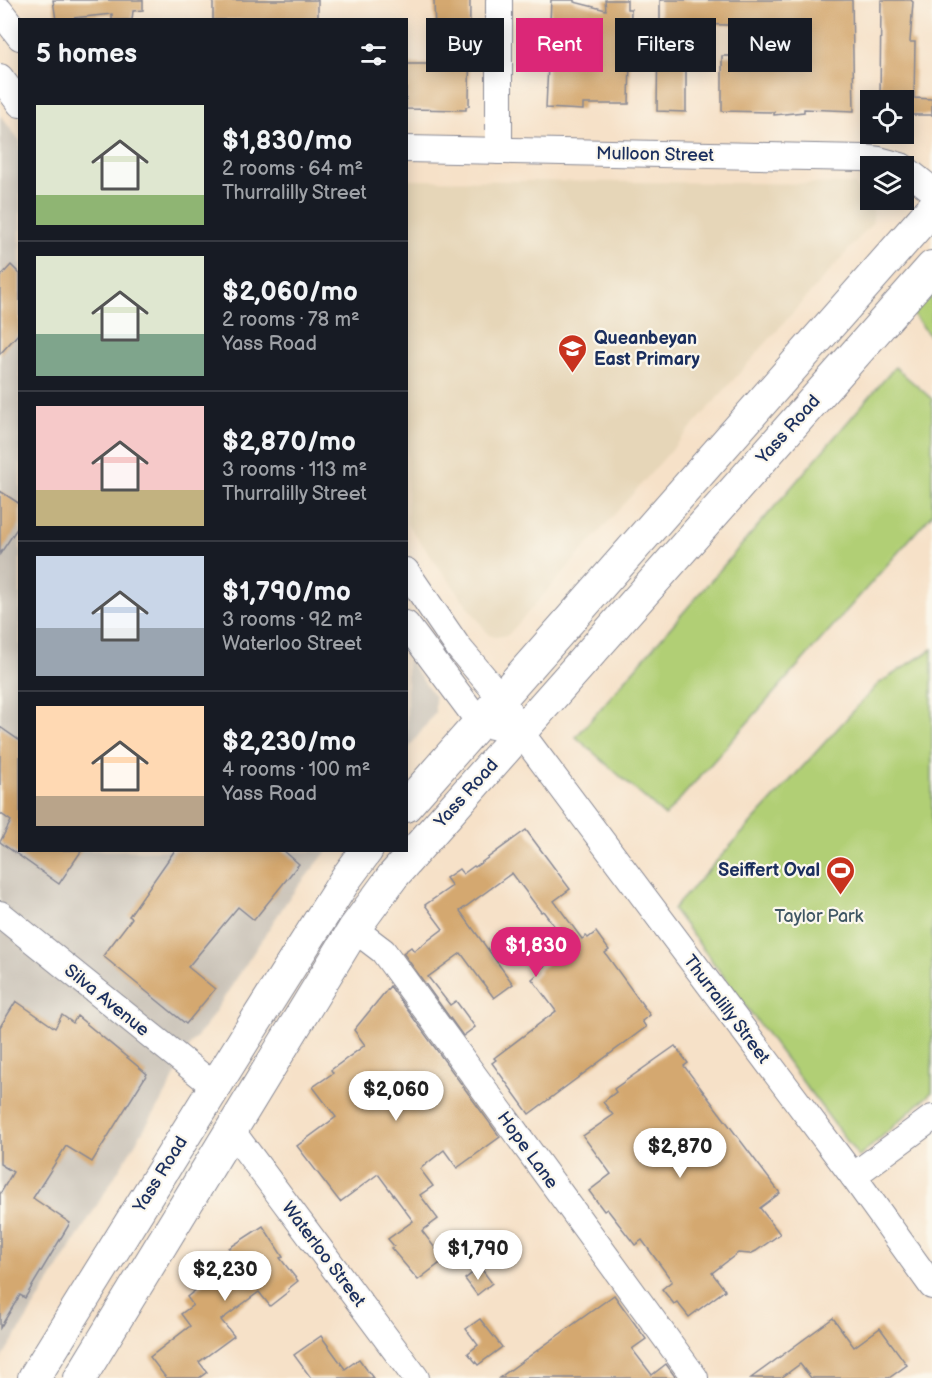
<!DOCTYPE html>
<html lang="en">
<head>
<meta charset="utf-8">
<style>
	:root { --surface:#171b24; --page:#20242c; --text:#f1f3f6; --muted:#9ea1a6; --line:#363941; --accent:#db2777 }
	body { margin:0; font-family:"Balsamiq Sans",sans-serif; background:var(--page); color:var(--text); height:100vh; display:flex; flex-direction:column; font-size:22px; white-space:nowrap }
	* { box-sizing:border-box; margin:0 }
	p { font-size:20px; color:var(--muted) }
	.icon { flex:none; width:33px; height:33px; fill:none; stroke:currentColor; stroke-width:2; stroke-linecap:round; stroke-linejoin:round }
	.map { position:relative; flex:1; overflow:hidden }
	.details { position:absolute; left:18px; top:18px; width:390px; height:834px; display:flex; flex-direction:column; background:var(--surface); border-radius:0px; box-shadow:0 3px 15px #0003 }
	.details>* { flex:none }
	.banner { position:absolute; left:426px; top:18px; width:416px; height:54px; display:flex; gap:12px }
	.controls { position:absolute; left:860px; top:90px; display:grid; gap:12px }
	.controls a { display:grid; place-items:center; width:54px; height:54px; border-radius:0px; background:var(--surface); box-shadow:0 3px 15px #0003; font-size:30px }
	.price { position:absolute; translate:-50% -51px; padding:0 14px; border-radius:21px; background:#fff; color:#222; font-size:20px; line-height:39px; filter:drop-shadow(0 2px 3px #0008) }
	.price::after { content:''; position:absolute; left:50%; top:36px; width:18px; height:14px; margin-left:-9px; background:inherit; clip-path:polygon(0 0,100% 0,50% 100%) }
	.price.current { background:var(--accent); color:#fff }
	ul { padding:0; list-style:none }
	li { display:flex; align-items:center; gap:18px; height:150px; padding:0 18px }
	li+li { border-top:2px solid var(--line) }
	li span { display:grid; place-items:center; flex:none; width:168px; height:120px; border-radius:0px; color:#555 }
	li>.icon { margin-inline-start:auto }
	span .icon { width:72px; height:72px; fill:#fffc; stroke-width:1 }
	li b { font-size:26px }
	h2 { display:flex; justify-content:space-between; align-items:center; height:72px; padding:0 18px; font-size:26px }
	.chip { padding:0 21px; border-radius:0px; background:var(--surface); box-shadow:0 3px 15px #0003; font-size:21px; line-height:54px }
	.chip.current { background:var(--accent); color:#fff }
	.map>svg:first-child { display:block }
</style>
</head>
<body>
<div class="map">
<svg width="932" height="1378" viewBox="0 0 932 1378">
	<rect width="100%" height="100%" fill="#fbf7ec"/>
	<filter id="ink" filterUnits="userSpaceOnUse"><feTurbulence type="fractalNoise" baseFrequency=".0167" numOctaves="2"/><feDisplacementMap in="SourceGraphic" scale="12" xChannelSelector="R" yChannelSelector="G"/><feConvolveMatrix kernelMatrix="1 2 1 2 8 2 1 2 1" color-interpolation-filters="sRGB"/></filter>
	<filter id="wash" filterUnits="userSpaceOnUse"><feTurbulence type="fractalNoise" baseFrequency=".008" numOctaves="4" result="noise"/><feDisplacementMap in="SourceGraphic" scale="24" xChannelSelector="R" yChannelSelector="G"/><feGaussianBlur stdDeviation="1.35" result="paint"/><feColorMatrix in="noise" values="0 0 0 0 0 0 0 0 0 0 0 0 0 0 0 0 0 1.4 0 .05"/><feComposite in="paint" operator="in"/></filter>
	<g filter="url(#wash)">
		<rect width="100%" height="100%" fill="#f6e1c8"/>
		<path fill="#e6d6b8" d="M407,180l447,4 19,27v11l-365,413 -12,2 -7,-2 -82,-111z"/>
		<g fill="#cac3b8">
			<path d="M0,115l20,26v709l307,1 -38,47 -86,132 -12,13 -24,49 -167,270z"/>
			<path d="M407,659l28,38v16l-28,37z"/>
		</g>
		<g fill="#b1cf75" stroke="#667f6a" stroke-width="1.5">
			<path d="M932,280v59l-25,-33z"/>
			<path d="M895,367l37,32v115l-267,302 -89,-79z"/>
			<path d="M932,649v443l-73,65 -186,-248 205,-225z"/>
		</g>
		<g id="blocks">
			<g fill="#d4a870">
				<path d="M53,0h90v10l-10,1 -1,9h-20v-6l-38,4v2h-18z"/>
				<rect x="213" y="0" width="105" height="20"/>
				<path d="M434,0h36l-1,106 -3,1v3l-60,-1v-45h30z"/>
				<path d="M551,0h23v2l32,8 -1,-10h22v9h4l-2,95h-46v6l-37,-2z"/>
				<path d="M660,0h192l2,111 -50,-2v3l-30,3v-3l-52,-1v-55h53v-30l-89,-2v88l-29,-1 1,-82h2z"/>
				<path d="M881,0h30l2,2 -3,40h5l-1,56 18,1v16h-29v-15h-23z"/>
				<path d="M11,265l9,9v58l-20,22v-77z"/>
				<path d="M0,491l20,13v20l-20,30z"/>
				<path d="M0,727l20,14v109h62l-23,34 -59,-42 11,-21 -11,-8z"/>
				<path d="M526,830l44,59 -16,12 28,38 4,-3 2,2 8,-6 13,18 -4,3 45,62 -8,6 4,6 -117,87 -37,-51 4,-3 -2,-2 62,-47 -24,-32 8,-7 -1,-2 31,-23 -27,-36 -2,1 -29,-39 -52,38 53,73 -19,14 -33,-45 -33,24 22,28 6,-4 19,26 -12,9 -60,-83 8,-6 3,4 29,-22 -18,-24 27,-19 -6,-8 13,-9 4,5 11,-8 1,1z"/>
				<path d="M175,850h108l16,14 -45,56 -16,-13 -50,60 27,22 -29,35 -83,-68 29,-38 -3,-2z"/>
				<path d="M390,986l110,151 -43,31 -13,-18 -24,19 13,17 -13,9 18,24 -16,12 22,29 -26,20 -27,-32 3,-2 -6,-7 25,-18 -35,-47 -38,28 -43,-56 39,-29 -23,-30 20,-14 -2,-3 34,-25 -11,-15z"/>
				<path d="M16,1001l39,27 7,-13 11,8 4,-7 70,58 -55,88 -26,-16 -33,52 37,25 -45,75 -5,-3 -20,33v-134l13,-22 -13,-8v-137z"/>
				<path d="M675,1046l13,17 -4,3 96,127 -20,15 20,26 -24,17 -6,3 -12,-1 -26,20 13,17 -36,27 -12,-15 -3,2 -12,-15 10,-8 -30,-41 -7,5 -28,-36 -3,2 -15,-20 22,-17 -28,-38 30,-21 -10,-13 13,-10 -2,-3z"/>
				<path d="M263,1226l20,31 -3,1 18,23 -10,8 1,2 -19,15 -11,-14 -38,28 13,16 -35,26 8,10 -8,6h-33l-16,-21 40,-31 -9,-12 12,-9 -6,-8 21,-17 -4,-9 27,-19 -2,-4z"/>
				<path d="M480,1267l12,16 -15,12 -12,-16z"/>
				<path d="M614,1295l32,44 -14,10 20,26 14,-11 10,14h-177z"/>
				<path d="M833,1318l21,29 26,-19 27,37 -18,13h-78l-11,-14 -19,14h-30z"/>
				<path d="M480,1319l22,28 -24,18 -10,-12 10,-8 -12,-16z"/>
				<path d="M321,1336l24,33 14,-10 14,19h-62l-17,-23z"/>
			</g>
		</g>
	</g>
	<g filter="url(#ink)">
		<use href="#blocks" fill-opacity="0" stroke="#888893" stroke-width="1.5"/>
		<g fill="none" stroke-linecap="round" stroke-linejoin="round">
			<defs>
				<g id="minor">
					<path d="M499,0v151"/>
					<path d="M0,11l20,26"/>
					<path d="M0,77l20,27"/>
					<path d="M406,149l457,9 16,2 22,6"/>
					<path d="M903,167l29,23"/>
					<path d="M406,571l52,76 43,51 20,35 332,443 79,110"/>
					<path d="M406,624l74,99 17,4"/>
					<path d="M0,914l214,172"/>
					<path d="M354,929l29,22 312,427"/>
					<path d="M231,1130l185,248"/>
					<path d="M853,1176l79,-58"/>
				</g>
				<g id="major">
					<path d="M406,806l526,-597"/>
					<path d="M34,1378l215,-346 98,-155 20,-27"/>
					<path d="M80,1378l274,-449 39,-53 539,-609"/>
				</g>
			</defs>
			<use href="#minor" stroke="#888893" stroke-width="28"/>
			<use href="#major" stroke="#888893" stroke-width="34"/>
			<use href="#minor" stroke="#fff" stroke-width="26"/>
			<use href="#major" stroke="#fff" stroke-width="32"/>
		</g>
	</g>
	<defs>
		<symbol id="school-pin" viewBox="-11 -11 22 30"><path d="M0 17L-7.5 6A9.5 9.5 0 1 1 7.5 6Z" fill="#c8321e" stroke="#fbf7ec"/><path d="M0-5L7-2L0 1L-7-2ZM-4 1L0 2.5L4 1V4Q0 6-4 4Z" fill="#fff"/></symbol>
		<symbol id="stadium-pin" viewBox="-11 -11 22 30"><path d="M0 17L-7.5 6A9.5 9.5 0 1 1 7.5 6Z" fill="#c8321e" stroke="#fbf7ec"/><path d="M0-5a6.5 5 0 1 0 0 10a6.5 5 0 1 0 0-10ZM-3.5-1.8h7v3.6h-7Z" fill="#fff"/></symbol>
	</defs>
	<g fill-rule="evenodd">
		<use href="#school-pin" x="556" y="332" width="33" height="45"/>
		<use href="#stadium-pin" x="824" y="854" width="33" height="45"/>
	</g>
	<g text-anchor="middle" stroke-width="4.5" stroke-linejoin="round" paint-order="stroke">
		<g font-size="18" fill="#1b2f5e" stroke="#fbf7ec">
			<text transform="translate(655 154) rotate(1)" y="6">Mulloon Street</text>
			<text transform="translate(788 429) rotate(-48)" y="6">Yass Road</text>
			<text transform="translate(466 793) rotate(-48)" y="6">Yass Road</text>
			<text transform="translate(107 1000) rotate(39)" y="6">Silva Avenue</text>
			<text transform="translate(727 1009) rotate(53)" y="6">Thurralilly Street</text>
			<text transform="translate(528 1150) rotate(54)" y="6">Hope Lane</text>
			<text transform="translate(160 1174) rotate(-58)" y="6">Yass Road</text>
			<text transform="translate(324 1254) rotate(53)" y="6">Waterloo Street</text>
		</g>
		<g font-size="18" font-weight="bold" fill="#1b2f5e" stroke="#fbf7ec" text-anchor="start">
			<text x="594" y="344">Queanbeyan<tspan x="594" dy="21">East Primary</tspan></text>
			<text x="820" y="876" text-anchor="end">Seiffert Oval</text>
		</g>
		<g font-size="18" fill="#405764" stroke="#fbf7ec">
			<text x="819" y="922">Taylor Park</text>
		</g>
	</g>
</svg>
<div class="controls">
<a><svg class="icon" aria-label="locate" viewBox="0 0 24 24"><circle cx="12" cy="12" r="6"/><path d="M12 2v4M12 18v4M2 12h4M18 12h4"/></svg></a>
<a><svg class="icon" aria-label="layers" viewBox="0 0 24 24"><path d="M12 4l9 5-9 5-9-5zM3 14l9 5 9-5"/></svg></a>
</div>
<b class="price current" style="left:536px;top:978px">$1,830</b>
<b class="price" style="left:396px;top:1122px">$2,060</b>
<b class="price" style="left:680px;top:1179px">$2,870</b>
<b class="price" style="left:478px;top:1281px">$1,790</b>
<b class="price" style="left:225px;top:1302px">$2,230</b>
<div class="banner">
<a class="chip">Buy</a>
<a class="chip current">Rent</a>
<a class="chip">Filters</a>
<a class="chip">New</a>
</div>
<section class="details">
<h2>5 homes<svg class="icon" aria-label="filters" viewBox="0 0 24 24"><path d="M4 7h16M4 17h16"/><circle cx="9" cy="7" r="2"/><circle cx="15" cy="17" r="2"/></svg></h2>
<ul>
<li><span style="background:linear-gradient(#dfe7d0 75%,#8fb573 0)"><svg class="icon" aria-label="home" viewBox="0 0 24 24"><path d="M3 11l9-7 9 7M6 9v11h12V9"/></svg></span><div><b>$1,830/mo</b><p>2 rooms · 64 m²</p><p>Thurralilly Street</p></div></li>
<li><span style="background:linear-gradient(#dfe7d0 65%,#7fa58c 0)"><svg class="icon" aria-label="home" viewBox="0 0 24 24"><path d="M3 11l9-7 9 7M6 9v11h12V9"/></svg></span><div><b>$2,060/mo</b><p>2 rooms · 78 m²</p><p>Yass Road</p></div></li>
<li><span style="background:linear-gradient(#f6c9c9 70%,#c2b280 0)"><svg class="icon" aria-label="home" viewBox="0 0 24 24"><path d="M3 11l9-7 9 7M6 9v11h12V9"/></svg></span><div><b>$2,870/mo</b><p>3 rooms · 113 m²</p><p>Thurralilly Street</p></div></li>
<li><span style="background:linear-gradient(#c9d6e8 60%,#9aa5b1 0)"><svg class="icon" aria-label="home" viewBox="0 0 24 24"><path d="M3 11l9-7 9 7M6 9v11h12V9"/></svg></span><div><b>$1,790/mo</b><p>3 rooms · 92 m²</p><p>Waterloo Street</p></div></li>
<li><span style="background:linear-gradient(#ffd9b3 75%,#b9a48a 0)"><svg class="icon" aria-label="home" viewBox="0 0 24 24"><path d="M3 11l9-7 9 7M6 9v11h12V9"/></svg></span><div><b>$2,230/mo</b><p>4 rooms · 100 m²</p><p>Yass Road</p></div></li>
</ul>
</section>
</div>
</body>
</html>
